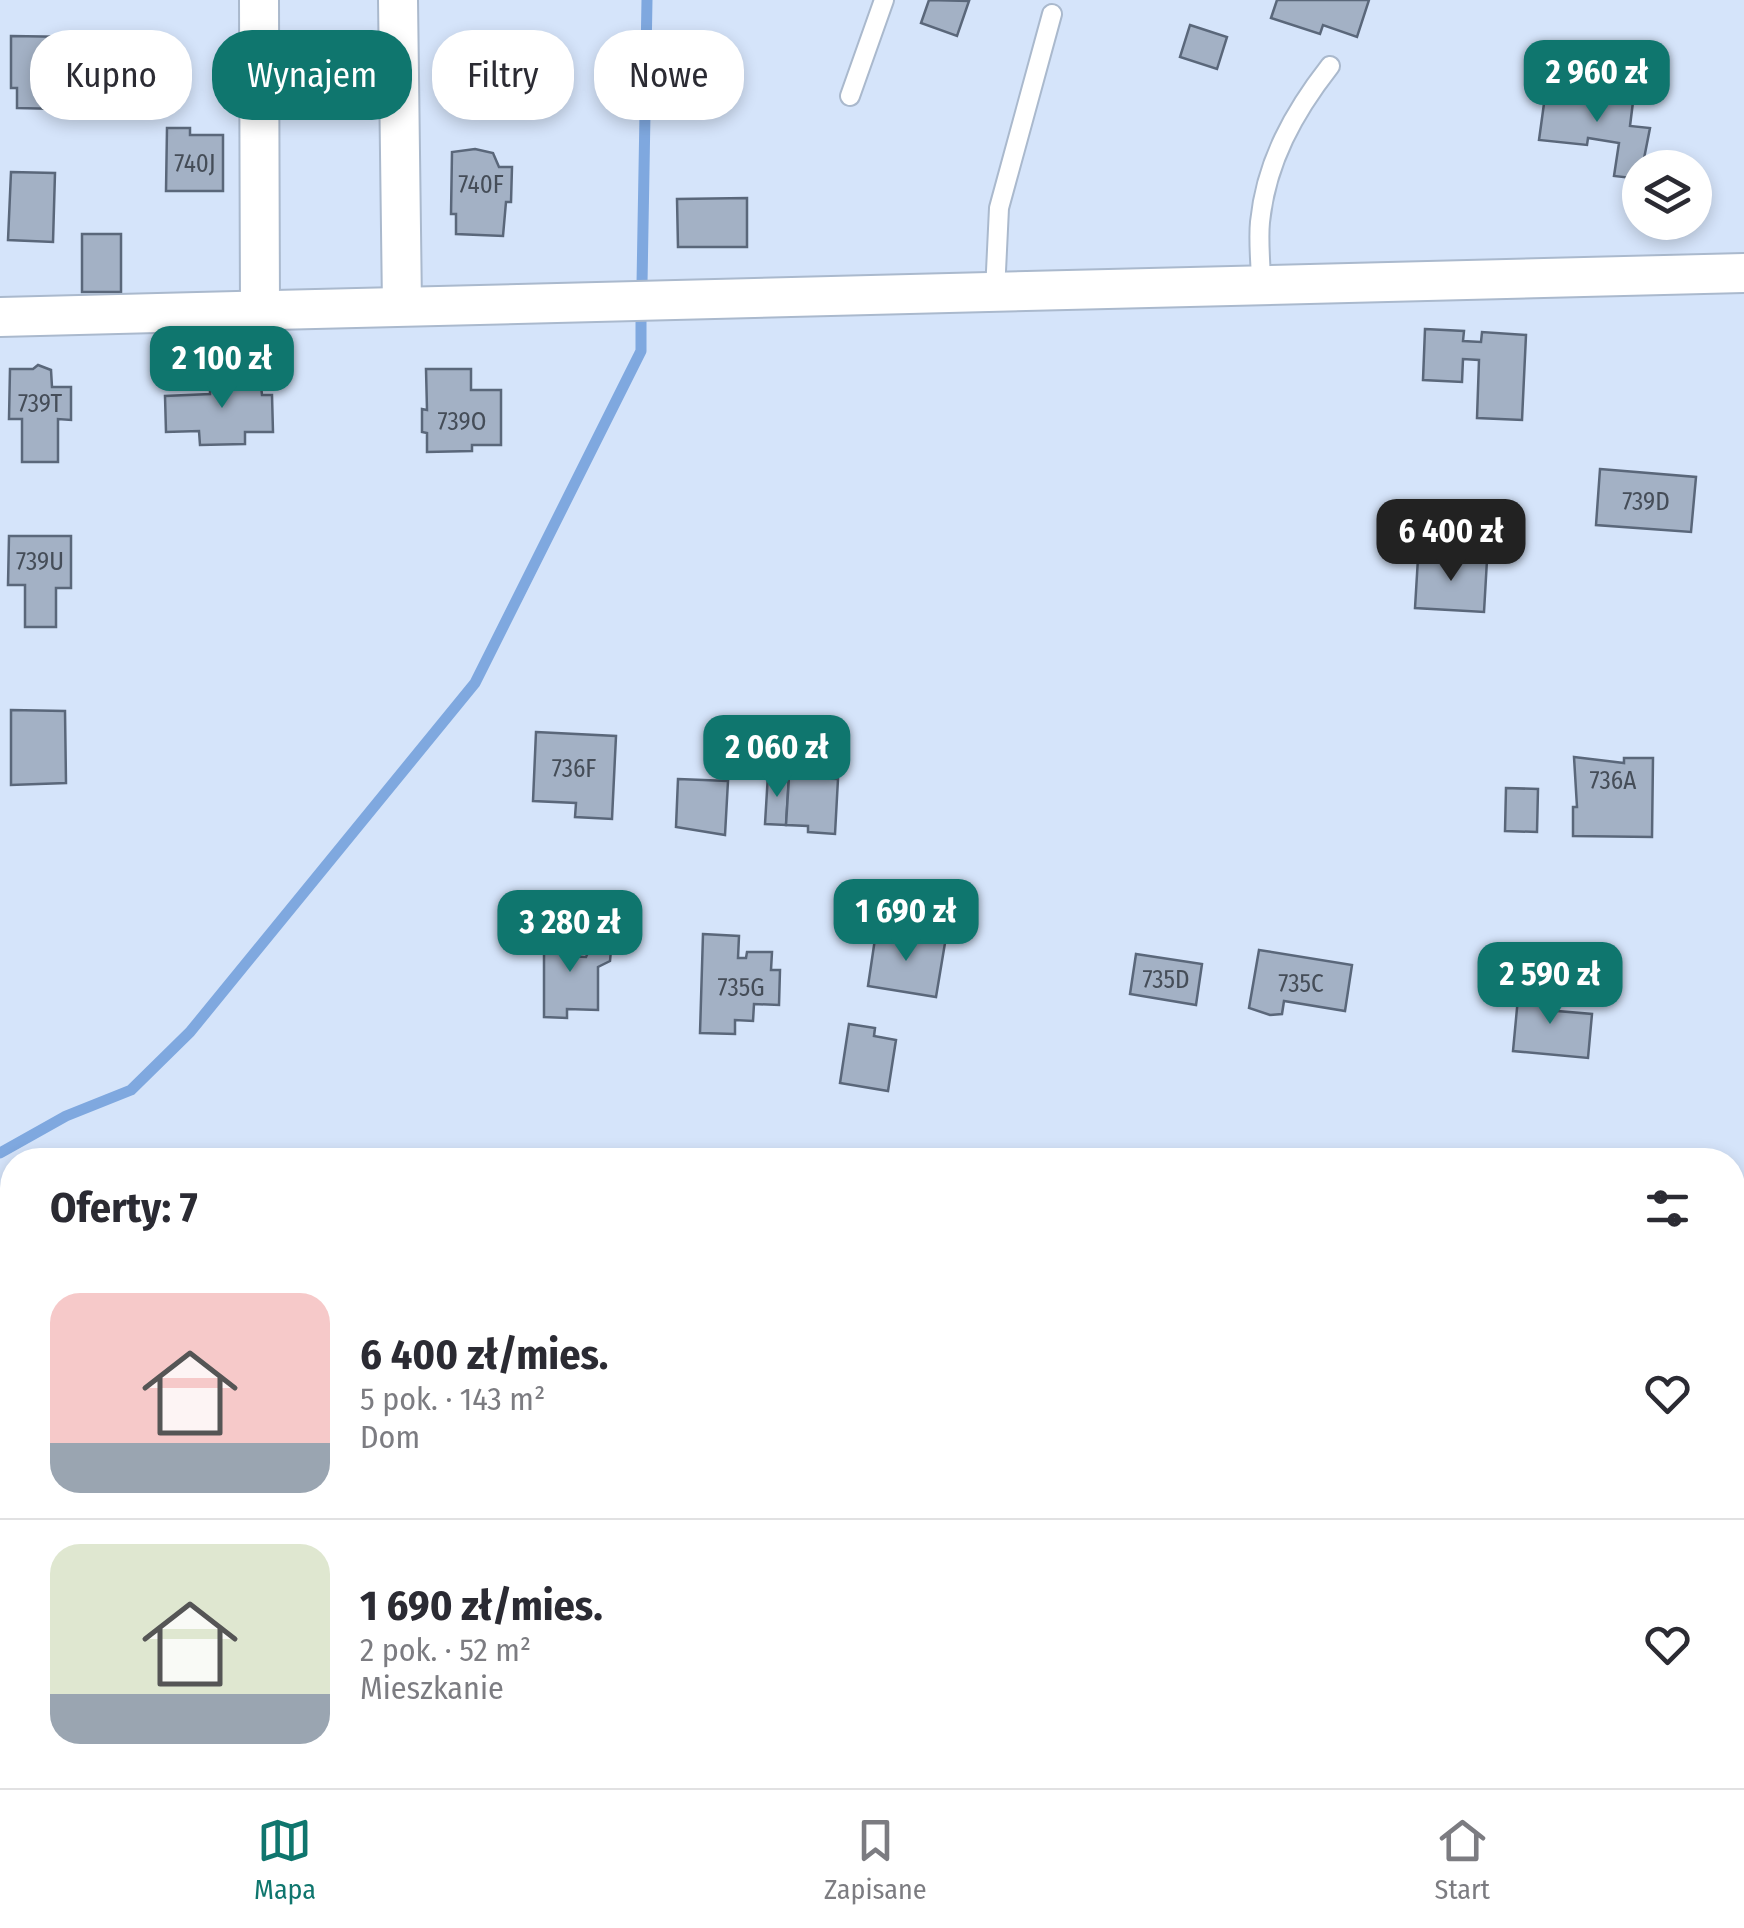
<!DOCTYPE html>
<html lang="pl">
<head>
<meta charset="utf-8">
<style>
	:root { --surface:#fff; --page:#f2f2f3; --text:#2b2b33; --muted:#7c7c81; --line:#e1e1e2; --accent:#0f766e }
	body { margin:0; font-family:"Fira Sans Condensed",sans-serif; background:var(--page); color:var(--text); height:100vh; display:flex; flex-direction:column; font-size:38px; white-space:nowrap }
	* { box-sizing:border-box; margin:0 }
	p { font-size:32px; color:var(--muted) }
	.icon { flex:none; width:55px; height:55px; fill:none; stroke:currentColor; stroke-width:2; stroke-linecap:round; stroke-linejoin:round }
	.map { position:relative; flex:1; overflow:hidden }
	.sheet { position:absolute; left:0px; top:1148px; width:1745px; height:642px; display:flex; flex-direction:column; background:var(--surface); border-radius:40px 40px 0 0; box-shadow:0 5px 15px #0003 }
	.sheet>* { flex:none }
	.hud { position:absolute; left:30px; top:30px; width:1000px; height:90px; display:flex; gap:20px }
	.controls { position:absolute; left:1622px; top:150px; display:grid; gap:20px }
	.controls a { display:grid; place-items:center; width:90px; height:90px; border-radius:50%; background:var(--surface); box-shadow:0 5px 15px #0003; font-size:50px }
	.price { position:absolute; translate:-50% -85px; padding:0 22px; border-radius:20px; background:var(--accent); color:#fff; font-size:32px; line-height:65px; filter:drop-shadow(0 2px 5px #0008) }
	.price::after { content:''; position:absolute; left:50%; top:60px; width:30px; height:22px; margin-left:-15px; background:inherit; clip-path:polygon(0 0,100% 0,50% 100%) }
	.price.on { background:#222; color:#fff }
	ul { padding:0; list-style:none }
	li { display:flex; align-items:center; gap:30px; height:250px; padding:0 50px }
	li+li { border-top:2px solid var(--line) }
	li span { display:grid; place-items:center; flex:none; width:280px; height:200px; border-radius:30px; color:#555 }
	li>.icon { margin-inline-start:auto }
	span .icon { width:120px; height:120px; fill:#fffc; stroke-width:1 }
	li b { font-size:42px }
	h2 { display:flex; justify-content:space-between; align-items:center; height:120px; padding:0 50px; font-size:42px }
	.chip { padding:0 35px; border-radius:40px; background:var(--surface); box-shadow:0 5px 15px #0003; font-size:35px; line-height:90px }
	.chip.on { background:var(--accent); color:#fff }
	.dock { display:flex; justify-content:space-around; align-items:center; height:140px; border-top:2px solid var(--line); background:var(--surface); font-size:28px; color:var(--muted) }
	.dock a { display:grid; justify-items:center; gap:5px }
	.dock .on { color:var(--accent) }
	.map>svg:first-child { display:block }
</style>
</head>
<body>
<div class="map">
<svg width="1744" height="1788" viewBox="0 0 1744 1788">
	<rect width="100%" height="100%" fill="#d5e4fa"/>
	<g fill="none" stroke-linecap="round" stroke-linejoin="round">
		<g stroke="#7fa8df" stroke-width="11">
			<path d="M642,284l5,-284"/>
			<path d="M0,1153l66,-37 65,-26 59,-58 285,-349 166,-332v-31"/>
		</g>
	</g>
	<g fill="#a3b1c5" stroke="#5a677a" stroke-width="2.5">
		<path d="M929,0l40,1 -12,35 -36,-13z"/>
		<path d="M1277,0h92l-12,37 -34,-12 -3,9 -49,-16z"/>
		<path d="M1190,25l37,12 -10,32 -37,-12z"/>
		<path d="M11,36l63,1 -1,52h-13v20l-43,-1v-20h-6z"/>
		<path d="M1589,88l45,6 -4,32 20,2 -10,51 -26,-3 5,-33 -31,-5 -1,7 -48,-5 7,-51 42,6z"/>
		<path d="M167,128h23v7h33v56h-57z"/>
		<path d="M475,149l18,4 6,14h13l-1,35h-5l-3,34 -47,-2v-20h-5l1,-62z"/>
		<path d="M11,172l44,1 -2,69 -45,-2z"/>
		<path d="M747,198v49h-69l-1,-48z"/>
		<rect x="82" y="234" width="39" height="58"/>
		<path d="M1425,329l39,2 -1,10 18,1 1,-10 44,3 -4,85 -45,-2 2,-58 -16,-1 -1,23 -39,-2z"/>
		<path d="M38,365l13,5 1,17h19v33l-13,-1v43h-36v-43h-13l1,-50h23z"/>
		<path d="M426,369h45v21h30v55h-29v6l-45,1v-19l-5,-1v-23l5,1z"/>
		<path d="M243,373v12h18l1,10h10l1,37h-28v12l-45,1 -1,-14 -33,1 -1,-36 45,-2v-16l4,-4z"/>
		<path d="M1600,469l96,8 -5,55 -95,-7z"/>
		<path d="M9,536h62v52h-15v39h-31v-42h-17z"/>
		<path d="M1435,557l52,3 -3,52 -69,-4 3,-50z"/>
		<path d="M11,710l54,1 1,72 -55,2z"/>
		<path d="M536,732l80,4 -4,83 -37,-2 1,-14 -43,-2z"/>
		<path d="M1574,757l50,6v-5h29l-1,79 -79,-1v-29h4z"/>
		<path d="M768,774l21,1 -3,50 -21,-1z"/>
		<path d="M789,777l49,2 -3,55 -27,-2v-6l-22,-1z"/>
		<path d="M678,779l50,2 -3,54 -49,-8z"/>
		<path d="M1506,788l32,1 -1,43 -32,-1z"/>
		<path d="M544,928l25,1 -1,27 18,1 7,-15 10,1 8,7 -1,11 -12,6v43l-31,-1v9l-23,-1z"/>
		<path d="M876,932l69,11 -9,54 -68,-11z"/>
		<path d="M703,934l36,2 -1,22h8l1,-6h25l-1,18h9l-1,35 -25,-1 -1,17 -18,-1v14l-35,-1z"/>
		<path d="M1259,950l93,15 -7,46 -61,-10 -2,13 -12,1 -21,-7z"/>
		<path d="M1136,954l66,10 -6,41 -66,-11z"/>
		<path d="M1519,987l28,2 -1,21 46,4 -4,44 -75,-7z"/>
		<path d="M849,1024l26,4 -1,8 22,4 -8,51 -48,-8z"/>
		<path d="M1733,1213l11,1v41l-12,-2z"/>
		<path d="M1732,1396l12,1v51l-12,-1z"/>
		<path d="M1732,1581l12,1v58l-12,-2z"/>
		<path d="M1617,1778h47l-1,10 -47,-5z"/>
	</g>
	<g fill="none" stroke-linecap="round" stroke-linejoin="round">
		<defs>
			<g id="lane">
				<path d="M850,96l34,-96"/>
				<path d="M1261,285c0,-20 -3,-43 -1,-63 6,-60 34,-110 70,-156"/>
				<path d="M995,292l4,-84 53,-194"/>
				<path d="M1732,1383h12"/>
			</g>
			<g id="street">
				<path d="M259,0l1,310"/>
				<path d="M398,0l4,306"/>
				<path d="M0,317l1744,-44"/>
			</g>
		</defs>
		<use href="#lane" stroke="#aab9cd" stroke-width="22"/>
		<use href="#street" stroke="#aab9cd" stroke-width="42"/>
		<use href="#lane" stroke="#fff" stroke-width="18"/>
		<use href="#street" stroke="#fff" stroke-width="38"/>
	</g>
	<g text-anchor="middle" stroke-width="8" stroke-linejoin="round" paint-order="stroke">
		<g font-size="25" fill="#454d58">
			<text x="195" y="172">740J</text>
			<text x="481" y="193">740F</text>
			<text x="40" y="412">739T</text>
			<text x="462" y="430">739O</text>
			<text x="1646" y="510">739D</text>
			<text x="40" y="570">739U</text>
			<text x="574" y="777">736F</text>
			<text x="1613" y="789">736A</text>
			<text x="1166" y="988">735D</text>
			<text x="1301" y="992">735C</text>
			<text x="741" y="996">735G</text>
		</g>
	</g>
</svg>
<div class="controls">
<a><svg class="icon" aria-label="layers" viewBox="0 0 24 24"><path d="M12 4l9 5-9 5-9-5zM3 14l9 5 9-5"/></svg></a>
</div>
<b class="price" style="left:1597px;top:125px">2 960 zł</b>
<b class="price" style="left:222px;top:411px">2 100 zł</b>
<b class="price on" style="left:1451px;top:584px">6 400 zł</b>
<b class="price" style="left:777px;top:800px">2 060 zł</b>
<b class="price" style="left:906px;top:964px">1 690 zł</b>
<b class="price" style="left:570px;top:975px">3 280 zł</b>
<b class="price" style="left:1550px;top:1027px">2 590 zł</b>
<div class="hud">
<a class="chip">Kupno</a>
<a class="chip on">Wynajem</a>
<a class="chip">Filtry</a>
<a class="chip">Nowe</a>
</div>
<section class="sheet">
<h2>Oferty: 7<svg class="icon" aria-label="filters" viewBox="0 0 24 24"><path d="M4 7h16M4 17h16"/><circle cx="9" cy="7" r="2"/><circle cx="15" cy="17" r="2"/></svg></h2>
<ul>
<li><span style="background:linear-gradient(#f6c9c9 75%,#9aa5b1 0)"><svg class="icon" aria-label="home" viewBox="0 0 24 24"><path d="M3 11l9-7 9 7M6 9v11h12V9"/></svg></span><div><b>6 400 zł/mies.</b><p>5 pok. · 143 m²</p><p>Dom</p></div><svg class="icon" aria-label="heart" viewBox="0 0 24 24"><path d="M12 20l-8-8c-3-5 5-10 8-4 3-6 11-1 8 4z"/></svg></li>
<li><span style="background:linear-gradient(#dfe7d0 75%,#9aa5b1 0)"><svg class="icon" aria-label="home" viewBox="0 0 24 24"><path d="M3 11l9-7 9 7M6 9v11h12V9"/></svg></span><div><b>1 690 zł/mies.</b><p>2 pok. · 52 m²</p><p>Mieszkanie</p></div><svg class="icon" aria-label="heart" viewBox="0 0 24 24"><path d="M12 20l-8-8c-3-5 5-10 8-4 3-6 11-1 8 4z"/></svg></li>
</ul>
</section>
</div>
<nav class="dock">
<a class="on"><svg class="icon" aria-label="map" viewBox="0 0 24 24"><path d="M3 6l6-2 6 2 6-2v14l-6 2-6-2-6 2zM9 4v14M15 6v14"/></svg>Mapa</a>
<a><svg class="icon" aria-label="saved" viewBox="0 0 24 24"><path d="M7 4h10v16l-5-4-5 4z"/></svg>Zapisane</a>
<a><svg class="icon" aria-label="home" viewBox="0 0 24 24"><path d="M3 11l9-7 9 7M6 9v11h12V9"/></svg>Start</a>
</nav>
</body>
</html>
